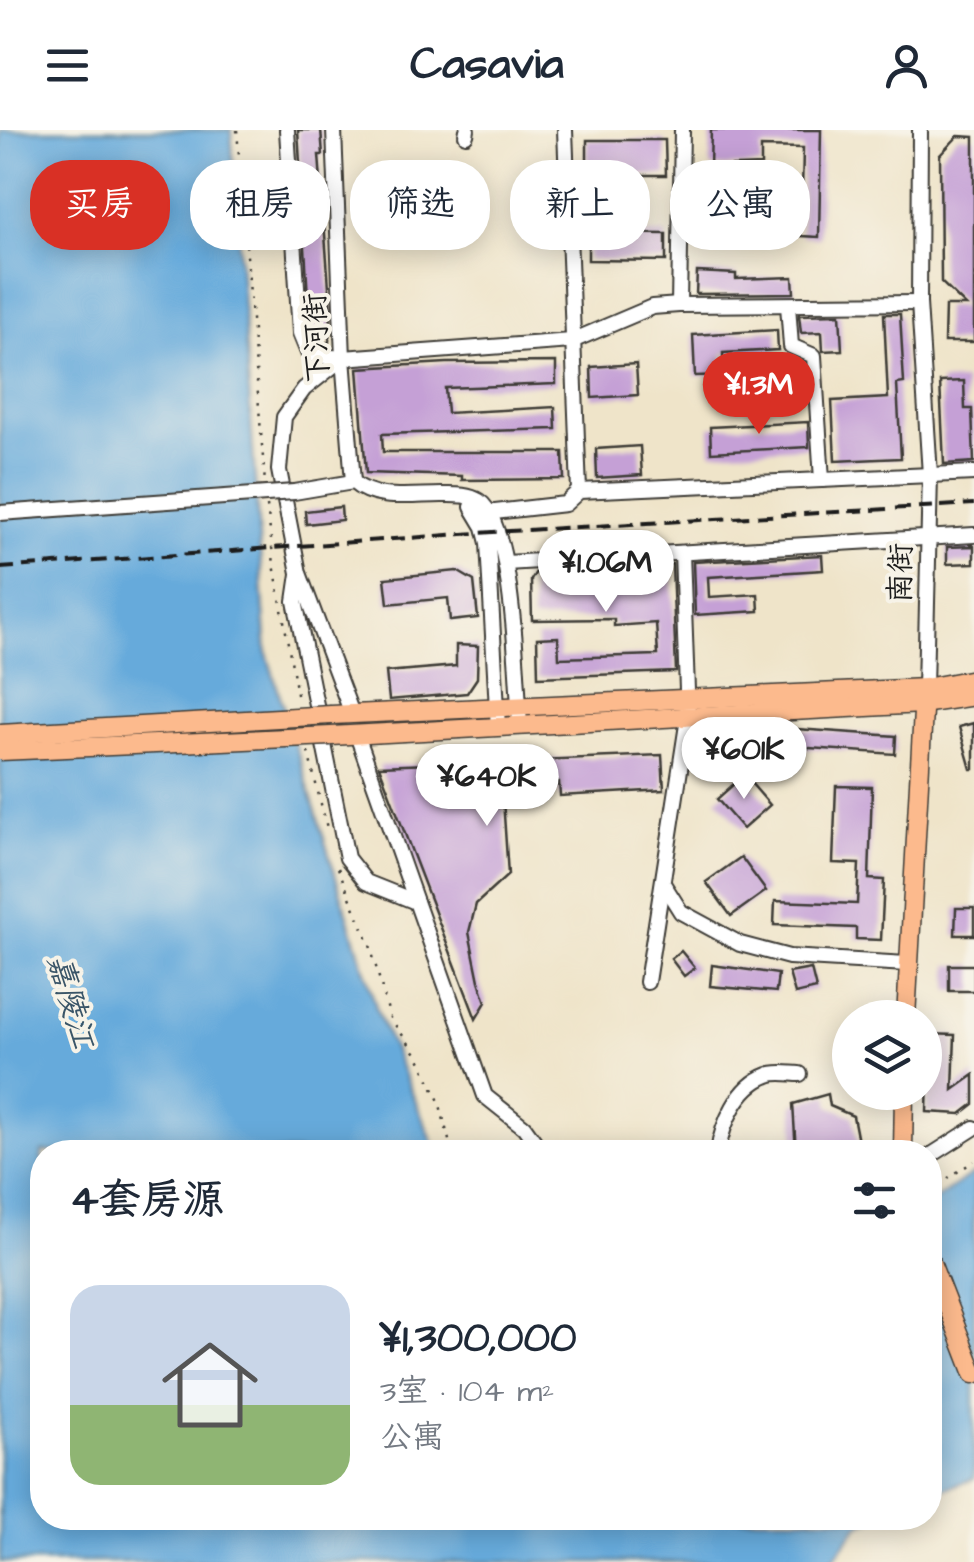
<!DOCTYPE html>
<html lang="zh">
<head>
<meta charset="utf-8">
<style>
	:root { --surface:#fff; --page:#f6f6f7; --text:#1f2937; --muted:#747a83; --accent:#d93025 }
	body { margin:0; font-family:"Architects Daughter","LXGW WenKai TC",sans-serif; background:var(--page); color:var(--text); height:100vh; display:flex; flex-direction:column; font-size:38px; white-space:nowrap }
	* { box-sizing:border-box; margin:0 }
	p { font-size:32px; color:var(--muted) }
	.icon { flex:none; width:55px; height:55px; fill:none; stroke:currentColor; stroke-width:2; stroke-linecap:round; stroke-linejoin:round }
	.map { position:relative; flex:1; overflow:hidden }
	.sheet { position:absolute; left:30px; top:1010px; width:912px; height:390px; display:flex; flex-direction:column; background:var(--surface); border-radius:40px; box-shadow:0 5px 25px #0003 }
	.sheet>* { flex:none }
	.hud { position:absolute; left:30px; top:30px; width:915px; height:90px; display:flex; gap:20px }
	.buttons { position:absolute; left:832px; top:870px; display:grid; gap:20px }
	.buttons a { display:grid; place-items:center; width:110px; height:110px; border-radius:50%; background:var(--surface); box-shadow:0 5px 25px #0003; font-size:50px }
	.price { position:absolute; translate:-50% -85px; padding:0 22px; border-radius:35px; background:#fff; color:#222; font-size:32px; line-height:65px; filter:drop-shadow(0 2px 5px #0008) }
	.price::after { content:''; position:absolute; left:50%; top:60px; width:30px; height:22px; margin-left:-15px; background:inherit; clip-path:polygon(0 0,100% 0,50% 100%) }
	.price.active { background:var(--accent); color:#fff }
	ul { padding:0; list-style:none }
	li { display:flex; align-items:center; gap:30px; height:250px; padding:0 40px }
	li span { display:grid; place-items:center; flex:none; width:280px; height:200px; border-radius:30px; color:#555 }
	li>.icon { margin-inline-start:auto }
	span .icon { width:120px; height:120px; fill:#fffc; stroke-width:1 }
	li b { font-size:42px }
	h2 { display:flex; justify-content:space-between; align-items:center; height:120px; padding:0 40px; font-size:42px }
	.pill { padding:0 35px; border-radius:40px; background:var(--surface); box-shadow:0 5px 25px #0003; font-size:35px; line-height:90px }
	.pill.active { background:var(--accent); color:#fff }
	header { display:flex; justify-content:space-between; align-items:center; height:130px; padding:0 40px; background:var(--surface); font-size:45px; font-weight:800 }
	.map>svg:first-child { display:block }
</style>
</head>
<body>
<header><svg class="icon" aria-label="menu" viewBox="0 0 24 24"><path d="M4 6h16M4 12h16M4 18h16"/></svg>Casavia<svg class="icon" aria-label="person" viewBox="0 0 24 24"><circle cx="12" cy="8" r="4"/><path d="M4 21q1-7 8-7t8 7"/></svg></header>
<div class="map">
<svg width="974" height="1432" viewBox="0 0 974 1432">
	<rect width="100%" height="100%" fill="#f7f3e8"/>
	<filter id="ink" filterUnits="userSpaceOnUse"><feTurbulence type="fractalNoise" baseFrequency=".01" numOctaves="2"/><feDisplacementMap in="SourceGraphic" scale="20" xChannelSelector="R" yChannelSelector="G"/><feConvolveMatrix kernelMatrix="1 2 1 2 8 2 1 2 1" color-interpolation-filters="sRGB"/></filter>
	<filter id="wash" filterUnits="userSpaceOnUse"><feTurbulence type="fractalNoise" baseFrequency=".0048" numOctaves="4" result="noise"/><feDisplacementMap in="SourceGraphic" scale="40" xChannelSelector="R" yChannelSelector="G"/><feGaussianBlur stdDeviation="2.25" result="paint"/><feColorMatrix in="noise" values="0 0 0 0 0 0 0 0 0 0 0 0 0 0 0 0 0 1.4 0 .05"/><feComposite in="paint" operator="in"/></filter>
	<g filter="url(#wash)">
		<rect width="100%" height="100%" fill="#efe4c9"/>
		<g fill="#66aadb" stroke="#41637c" stroke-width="2.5">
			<path d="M0,0h231l36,524 111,359 59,139h-395v366h834l-17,7 -28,37h-831z"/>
			<path d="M974,1043v306l-44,14v-290z"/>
		</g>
		<g id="blocks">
			<g fill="#c5a0d6">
				<path d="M298,0h23l2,25h-4l12,159 -2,28 -12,1 -7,-12z"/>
				<path d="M711,0h110l-2,107 -18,-1 2,-88 -42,-1v18l-51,2z"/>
				<path d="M958,6l16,1v205h-30l1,-36h21l-25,-24 -1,-127z"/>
				<path d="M587,10h78l1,35h-79z"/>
				<path d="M588,103l78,1v27l-78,-1z"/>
				<path d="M697,142l39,2v5l57,-2 1,16 -98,1z"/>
				<path d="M840,184l2,36 -19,1 -1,-19 -21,1 -2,-18z"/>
				<path d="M884,184h16l4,69 -7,1 4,74 -66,3 -3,-60 56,-3z"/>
				<path d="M777,200l1,20 -55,3 1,22 -29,1 -2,-41z"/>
				<path d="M556,232v22l-111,4 2,25 108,-6 1,22 -174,5 1,18h180l1,27 -102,1v-4l-96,-3 -8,-105 89,-5z"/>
				<path d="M636,234l2,31 -46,3 -1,-31z"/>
				<path d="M964,251l1,28h7l2,53 -30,2 -4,-82z"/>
				<path d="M808,292l1,25 -98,5 -1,-25z"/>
				<path d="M640,316l2,29 -45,3 -1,-29z"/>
				<path d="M341,377l1,13 -36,4 -1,-13z"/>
				<path d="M974,416v17l-27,1v-17z"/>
				<path d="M822,425l1,15 -115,7 1,20 49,-3 1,17 -64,4 -2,-53z"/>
				<path d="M672,434l4,108 -138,5 -1,-39 21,-1 1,21 99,-3 -2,-32 -42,3v-7l-82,1 -1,-40 5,-8z"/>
				<path d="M457,441l17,10 4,37 -28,3 -2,-23 -60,6 -3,-26z"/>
				<path d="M456,515l22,1 -1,32 -10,15 -78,7 -3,-28 70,-6z"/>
				<path d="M974,593v46h-3l-12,-42z"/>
				<path d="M753,596l143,10 -1,18 -144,-10z"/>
				<path d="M662,625l2,35 -104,6 -1,-14 -57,2 6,91 -32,29 -7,28 10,49 7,21 -10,17 -97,-253z"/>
				<path d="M744,645l26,30 -27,24 -26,-30z"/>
				<path d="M836,656l36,1 -3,92 15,1 -3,60 -25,-1v-11l-82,-3 1,-24 82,3 2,-40 -26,-1z"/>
				<path d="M741,727l25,34 -35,25 -25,-34z"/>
				<path d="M956,778h18v27h-19z"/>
				<path d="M681,821l14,17 -11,8 -13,-17z"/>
				<path d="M712,835l66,9 -2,18 -66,-6z"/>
				<rect x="949" y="835" width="25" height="26"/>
				<path d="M811,839l5,20 -21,5 -6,-21z"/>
				<path d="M929,904l26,1 -2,55 21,-15v29l-13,10 -34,-2z"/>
				<path d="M828,964l2,12 23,10 7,36h-64l-3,-48z"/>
			</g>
		</g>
	</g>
	<g filter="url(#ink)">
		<use href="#blocks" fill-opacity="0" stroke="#3c3a36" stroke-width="2.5"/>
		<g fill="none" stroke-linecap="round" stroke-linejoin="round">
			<defs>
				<g id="minor">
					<path d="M287,0l13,203 9,22 34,3 229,-17 80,-34 27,-2 240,-2"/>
					<path d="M334,0l9,228 10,124"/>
					<path d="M565,0l14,361"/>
					<path d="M920,0l-1,173 11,172 -5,213"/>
					<path d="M466,5l1,-5"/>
					<path d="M679,175l3,-175"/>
					<path d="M788,175l3,41 23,10 8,124"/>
					<path d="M343,228l-39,31 -20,28 -5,53 20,103 53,141"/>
					<path d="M294,362l59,-10c22,20 59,13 89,13 12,0 26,-1 37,6 35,23 38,182 41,225"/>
					<path d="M472,377l12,20 4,16 10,185"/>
					<path d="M477,384l88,-10 14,-13 395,-18"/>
					<path d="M506,433l468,-28"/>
					<path d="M299,444l-4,27 52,257 19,24 50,20"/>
					<path d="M357,605l128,361 39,31 18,25"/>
					<path d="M664,755l17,27 59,32 49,13 118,7"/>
					<path d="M647,852l41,-264 -6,-165"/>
					<path d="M718,1022c4,-28 20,-66 50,-77 9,-4 23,-1 32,-1"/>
					<path d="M930,1026l44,-28"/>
				</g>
				<g id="major">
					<path d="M331,585l594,-27 49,-9"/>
					<path d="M331,606l591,-32 52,-8"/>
					<path d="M906,888l18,-325"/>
					<path d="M903,1022l1,-60"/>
					<path d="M930,1130l44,114"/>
				</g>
			</defs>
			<use href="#minor" stroke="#3c3a36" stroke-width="18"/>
			<use href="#major" stroke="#3c3a36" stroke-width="21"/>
			<g stroke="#3c3a36" stroke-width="2.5" stroke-dasharray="2.5 8" stroke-linecap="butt">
				<path d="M237,0l28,353"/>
				<path d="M267,376l7,58 24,136"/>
				<path d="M308,622l20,80"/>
				<path d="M338,738l32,77 20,73 28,38 21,45 13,51"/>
				<path d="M930,1060l44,-29"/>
			</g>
			<use href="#minor" stroke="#fff" stroke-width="14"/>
			<use href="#major" stroke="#fcba8d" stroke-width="18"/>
			<path stroke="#1c1c1c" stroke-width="4" stroke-dasharray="15 8" stroke-linecap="butt" d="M0,438l476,-35 498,-29"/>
			<defs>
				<path id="minor-bridge" d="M0,383l294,-21"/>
				<g id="major-bridge">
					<path d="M0,604l331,-19"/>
					<path d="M0,621l331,-15"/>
				</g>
			</defs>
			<use href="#minor-bridge" stroke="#3c3a36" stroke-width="18" stroke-linecap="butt"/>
			<use href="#major-bridge" stroke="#3c3a36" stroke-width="21" stroke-linecap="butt"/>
			<use href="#minor-bridge" stroke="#fff" stroke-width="14"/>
			<use href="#major-bridge" stroke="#fcba8d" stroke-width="18"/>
		</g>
	</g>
	<g text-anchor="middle" stroke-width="8" stroke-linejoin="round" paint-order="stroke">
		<g font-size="30" fill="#1c1c1c" stroke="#f7f3e8">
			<text transform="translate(316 208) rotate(-93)" y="10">下河街</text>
			<text transform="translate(900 443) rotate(-89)" y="10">南街</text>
		</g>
		<g font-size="32" font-style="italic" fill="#3a5568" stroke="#f7f3e8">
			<text transform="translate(72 871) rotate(74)" y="11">嘉陵江</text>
		</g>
	</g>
</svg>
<div class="buttons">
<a><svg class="icon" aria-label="layers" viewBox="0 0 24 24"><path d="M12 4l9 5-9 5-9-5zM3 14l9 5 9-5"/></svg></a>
</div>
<b class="price active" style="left:759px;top:307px">¥1.3M</b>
<b class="price" style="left:606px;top:485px">¥1.06M</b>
<b class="price" style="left:744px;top:672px">¥601K</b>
<b class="price" style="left:487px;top:699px">¥640K</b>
<div class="hud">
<a class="pill active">买房</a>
<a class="pill">租房</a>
<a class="pill">筛选</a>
<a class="pill">新上</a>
<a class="pill">公寓</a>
</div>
<section class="sheet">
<h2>4套房源<svg class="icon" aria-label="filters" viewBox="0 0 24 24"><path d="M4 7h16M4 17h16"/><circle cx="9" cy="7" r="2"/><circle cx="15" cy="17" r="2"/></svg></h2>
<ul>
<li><span style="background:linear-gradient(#c9d6e8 60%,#8fb573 0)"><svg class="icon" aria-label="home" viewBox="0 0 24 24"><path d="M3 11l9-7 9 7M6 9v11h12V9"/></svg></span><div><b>¥1,300,000</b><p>3室 · 104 m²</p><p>公寓</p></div></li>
</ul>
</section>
</div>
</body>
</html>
